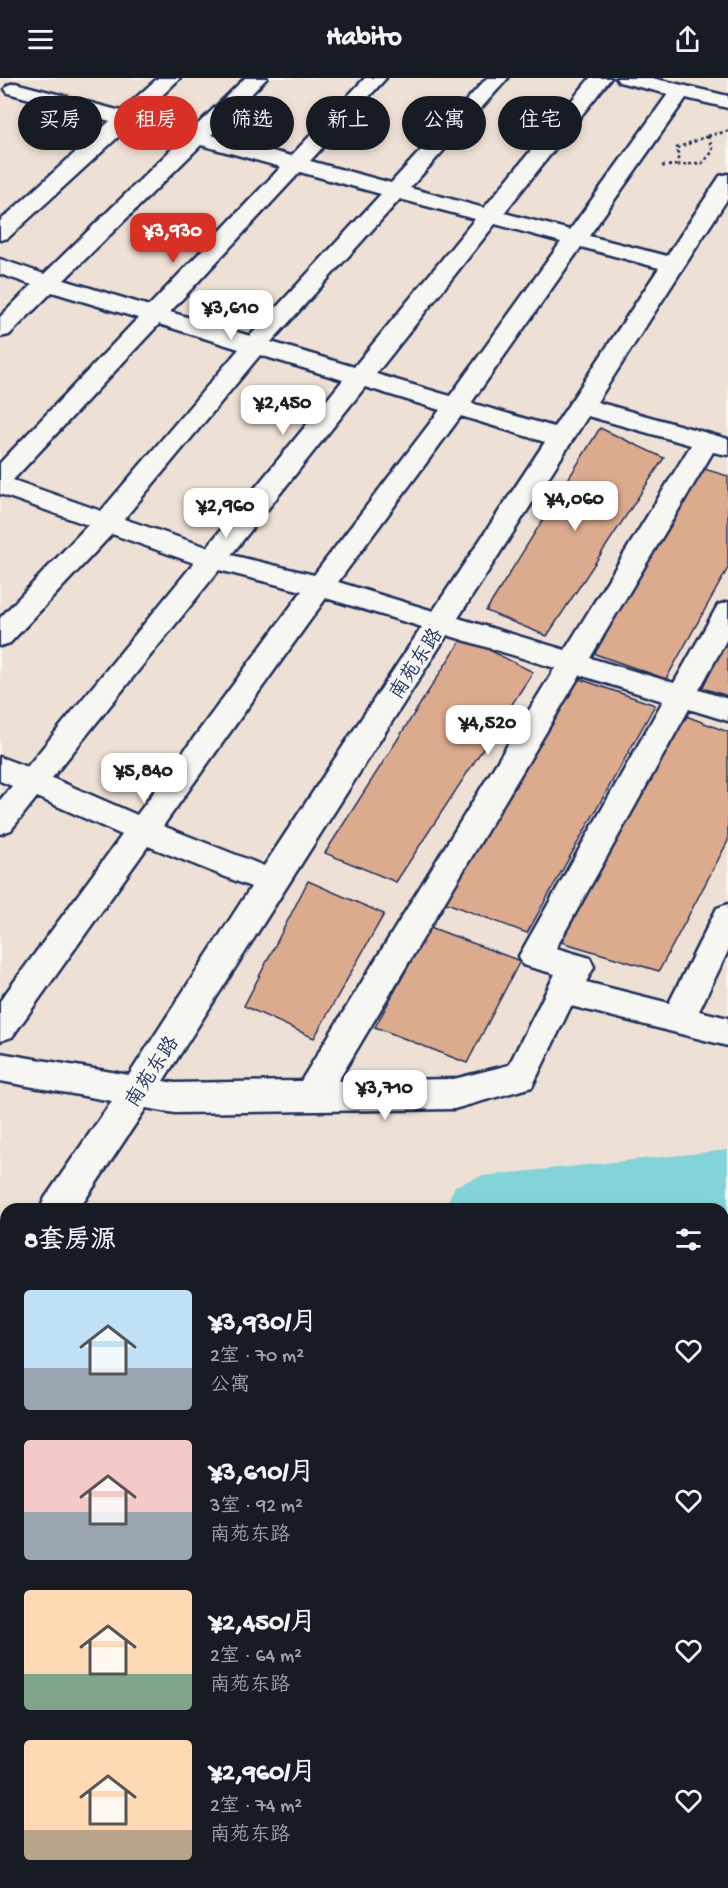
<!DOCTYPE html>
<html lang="zh">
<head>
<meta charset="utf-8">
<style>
	:root { --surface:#171b24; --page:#242831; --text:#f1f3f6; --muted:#9ea1a6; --accent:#d93025 }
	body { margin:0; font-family:"Gochi Hand","LXGW WenKai TC",sans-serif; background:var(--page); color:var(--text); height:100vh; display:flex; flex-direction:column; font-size:22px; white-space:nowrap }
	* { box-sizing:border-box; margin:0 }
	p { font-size:20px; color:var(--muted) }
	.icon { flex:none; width:33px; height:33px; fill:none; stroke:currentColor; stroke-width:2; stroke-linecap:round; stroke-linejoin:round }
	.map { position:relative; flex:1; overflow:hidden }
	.side { position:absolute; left:0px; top:1125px; width:729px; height:686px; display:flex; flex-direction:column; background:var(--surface); border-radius:18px 18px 0 0; box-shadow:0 3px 9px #0003 }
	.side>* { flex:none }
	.hud { position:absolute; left:18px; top:18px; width:693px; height:54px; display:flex; gap:12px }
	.price { position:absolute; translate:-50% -51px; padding:0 14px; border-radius:12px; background:#fff; color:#222; font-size:20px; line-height:39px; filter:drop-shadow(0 2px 3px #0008) }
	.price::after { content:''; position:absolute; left:50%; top:36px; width:18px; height:14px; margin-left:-9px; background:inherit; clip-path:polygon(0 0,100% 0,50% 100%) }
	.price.current { background:var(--accent); color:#fff }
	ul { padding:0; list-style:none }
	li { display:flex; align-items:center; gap:18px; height:150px; padding:0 24px }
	li span { display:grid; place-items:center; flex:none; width:168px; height:120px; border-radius:6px; color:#555 }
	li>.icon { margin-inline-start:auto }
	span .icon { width:72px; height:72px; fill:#fffc; stroke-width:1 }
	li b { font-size:26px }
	h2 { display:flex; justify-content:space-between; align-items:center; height:72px; padding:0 24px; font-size:26px }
	.tag { padding:0 21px; border-radius:27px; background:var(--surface); box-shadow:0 3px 9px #0003; font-size:21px; line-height:54px }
	.tag.current { background:var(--accent); color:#fff }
	header { display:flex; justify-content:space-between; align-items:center; height:78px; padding:0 24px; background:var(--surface); font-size:27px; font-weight:700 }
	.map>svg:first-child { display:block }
</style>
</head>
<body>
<header><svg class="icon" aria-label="menu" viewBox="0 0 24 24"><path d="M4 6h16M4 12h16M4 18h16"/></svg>Habito<svg class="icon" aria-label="share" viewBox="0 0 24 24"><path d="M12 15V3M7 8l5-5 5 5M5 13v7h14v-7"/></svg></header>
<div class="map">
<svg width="728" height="1810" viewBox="0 0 728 1810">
	<rect width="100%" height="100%" fill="#f6f6f2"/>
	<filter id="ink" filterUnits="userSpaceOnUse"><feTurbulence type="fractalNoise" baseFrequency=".0167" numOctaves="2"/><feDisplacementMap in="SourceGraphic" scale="12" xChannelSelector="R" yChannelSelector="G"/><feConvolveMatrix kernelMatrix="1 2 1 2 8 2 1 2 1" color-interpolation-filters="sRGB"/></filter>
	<g filter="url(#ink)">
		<path fill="#eee0d4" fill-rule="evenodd" d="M0,0h728v1810h-728zM6,1131h717v673h-717z"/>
		<g fill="#9cdda7" stroke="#5c8682" stroke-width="1.5">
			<path d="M0,1331h6v371l-6,1z"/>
			<rect x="723" y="1338" width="5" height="320"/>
			<path d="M723,1690l5,1v119h-728v-104l6,-1v99h717z"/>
		</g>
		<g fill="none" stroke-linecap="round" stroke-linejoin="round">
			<g fill="#82d4d9" fill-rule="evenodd">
				<path d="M728,1072v64l-5,1v-6h-279l11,-23 26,-10z"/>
				<path d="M0,1139l6,1v68l-6,-1z"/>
				<rect x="723" y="1614" width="5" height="88"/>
				<path d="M6,1657v90l-6,1v-90z"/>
			</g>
		</g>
		<g fill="#dcab8e" stroke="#1b2f5e" stroke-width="1.5">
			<path d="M600,350l64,30 -117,178 -61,-25z"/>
			<path d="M684,385l44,13v92l-62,111 -85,-30z"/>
			<path d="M728,545v73l-35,-11z"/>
			<path d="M463,559l70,35 -137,210 -71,-29z"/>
			<path d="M562,595l93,32 -128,228 -88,-33z"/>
			<path d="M686,638l42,16v109l-69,130 -101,-30z"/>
			<path d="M308,803l76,33 -70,124 -70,-32z"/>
			<path d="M430,849l90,34 -53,102 -92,-36z"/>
		</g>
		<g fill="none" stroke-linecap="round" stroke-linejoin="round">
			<defs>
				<g id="minor">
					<path d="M158,0h22l-39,38 51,14 53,-52h22l-56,57 80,21 74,-78h21l-76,83 81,22 96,-105h21l-98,110 74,20 106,-130h21l-107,135 66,17 98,-136 -49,-12 -3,-4h36l76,18v12l-42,-10 -97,138 78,20 53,-80 8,-2v24l-131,204 131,37v16l-15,-3 -123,206 84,25 44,-78 10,-3v35l-29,53 29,9v22l-39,-12 -133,239 34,10 4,9 -8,15 83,21 48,-95 11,-4v47l-29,60 29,7v28l-157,-40 -39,81 -78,22 -279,4 -29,-5 -67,101h-39l5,-11 67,-97 -112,-20v-28l129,22 122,-188 -103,-41 -136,191 -12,4v-40l122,-166 -85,-38 -26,33 -11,4v-34l12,-14 -12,-5v-24l27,10 167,-204 -82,-29 -102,109 -10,3v-28l88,-93 -88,-31v-31l138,-145 -86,-26 -43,43 -9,2v-20l32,-32 -32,-11v-15l44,15 137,-134 -51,-14 -122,112 -8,2v-19l110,-100 -102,-28 -3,-4 3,-4 7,-2 106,28zM201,67l80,22 -132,139 -85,-26zM300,94l81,22 -131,142 -80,-24zM400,121l75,20 -121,148 -83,-25zM495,146l66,18 -111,154 -74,-22zM581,169l78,21 -105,159 -83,-24zM159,246l80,25 -138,162 -88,-31zM260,277l83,25 -136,167 -83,-28zM365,309l75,23 -126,165 -83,-20zM461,338l84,26 -112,169 -95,-29zM588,338l103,29 -126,205 -107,-32zM219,492l83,21 -165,224 -85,-37zM326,520l96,29 -158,239 -101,-40zM447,557l108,33 -254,413 -126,2 -12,-2zM580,597l83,26 -144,255 4,9 32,9 -46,91 -55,14 -116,2z"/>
					<path d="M6,1186v40l-6,2v-40z"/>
					<rect x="0" y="1312" width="6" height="38"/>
					<rect x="723" y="1319" width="5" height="38"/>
				</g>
			</defs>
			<use href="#minor" stroke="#1b2f5e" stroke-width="5"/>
			<g stroke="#1b2f5e" stroke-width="3" stroke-dasharray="3 3" stroke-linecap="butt">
				<path d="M708,58l5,15 -11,12 -23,2 -2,-17z"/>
				<path d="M708,58l20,-5"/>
				<path d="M662,88l17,-1"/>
			</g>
			<use href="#minor" fill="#f6f6f2" fill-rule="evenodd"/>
		</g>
	</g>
	<g text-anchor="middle" stroke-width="4.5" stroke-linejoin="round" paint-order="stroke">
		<g font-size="20" fill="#1b2f5e" stroke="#f6f6f2">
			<text transform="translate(415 585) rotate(-57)" y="7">南苑东路</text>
			<text transform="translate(151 993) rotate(-57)" y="7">南苑东路</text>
		</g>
	</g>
</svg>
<b class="price current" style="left:173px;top:186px">¥3,930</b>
<b class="price" style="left:231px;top:263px">¥3,610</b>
<b class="price" style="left:283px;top:358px">¥2,450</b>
<b class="price" style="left:575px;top:454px">¥4,060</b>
<b class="price" style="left:226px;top:461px">¥2,960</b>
<b class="price" style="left:488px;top:678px">¥4,520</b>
<b class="price" style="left:144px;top:726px">¥5,840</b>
<b class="price" style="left:385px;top:1043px">¥3,710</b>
<div class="hud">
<a class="tag">买房</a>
<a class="tag current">租房</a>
<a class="tag">筛选</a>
<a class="tag">新上</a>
<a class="tag">公寓</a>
<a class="tag">住宅</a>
</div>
<section class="side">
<h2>8套房源<svg class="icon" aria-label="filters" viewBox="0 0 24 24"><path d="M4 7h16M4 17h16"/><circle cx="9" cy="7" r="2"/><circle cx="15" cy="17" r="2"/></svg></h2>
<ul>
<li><span style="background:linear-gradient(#bfe0f5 65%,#9aa5b1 0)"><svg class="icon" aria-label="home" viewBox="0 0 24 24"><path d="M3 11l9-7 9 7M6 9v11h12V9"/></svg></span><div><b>¥3,930/月</b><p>2室 · 70 m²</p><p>公寓</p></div><svg class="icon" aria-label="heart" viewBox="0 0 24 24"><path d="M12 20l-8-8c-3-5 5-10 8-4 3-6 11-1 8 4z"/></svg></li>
<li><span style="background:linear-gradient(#f6c9c9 60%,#9aa5b1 0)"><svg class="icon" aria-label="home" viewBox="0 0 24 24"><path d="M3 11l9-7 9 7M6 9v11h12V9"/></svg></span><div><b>¥3,610/月</b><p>3室 · 92 m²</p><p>南苑东路</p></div><svg class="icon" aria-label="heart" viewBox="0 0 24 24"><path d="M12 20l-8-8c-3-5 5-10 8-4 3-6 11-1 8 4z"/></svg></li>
<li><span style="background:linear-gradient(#ffd9b3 70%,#7fa58c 0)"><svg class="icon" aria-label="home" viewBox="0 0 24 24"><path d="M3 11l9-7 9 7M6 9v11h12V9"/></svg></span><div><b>¥2,450/月</b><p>2室 · 64 m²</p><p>南苑东路</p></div><svg class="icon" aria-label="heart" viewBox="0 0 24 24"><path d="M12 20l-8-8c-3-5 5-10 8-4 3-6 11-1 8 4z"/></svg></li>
<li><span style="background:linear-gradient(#ffd9b3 75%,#b9a48a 0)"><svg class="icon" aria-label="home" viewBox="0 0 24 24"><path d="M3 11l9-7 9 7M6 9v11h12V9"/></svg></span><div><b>¥2,960/月</b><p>2室 · 74 m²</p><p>南苑东路</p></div><svg class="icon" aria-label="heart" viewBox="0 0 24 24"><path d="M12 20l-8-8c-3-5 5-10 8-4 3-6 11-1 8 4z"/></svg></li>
</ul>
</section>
</div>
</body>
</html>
